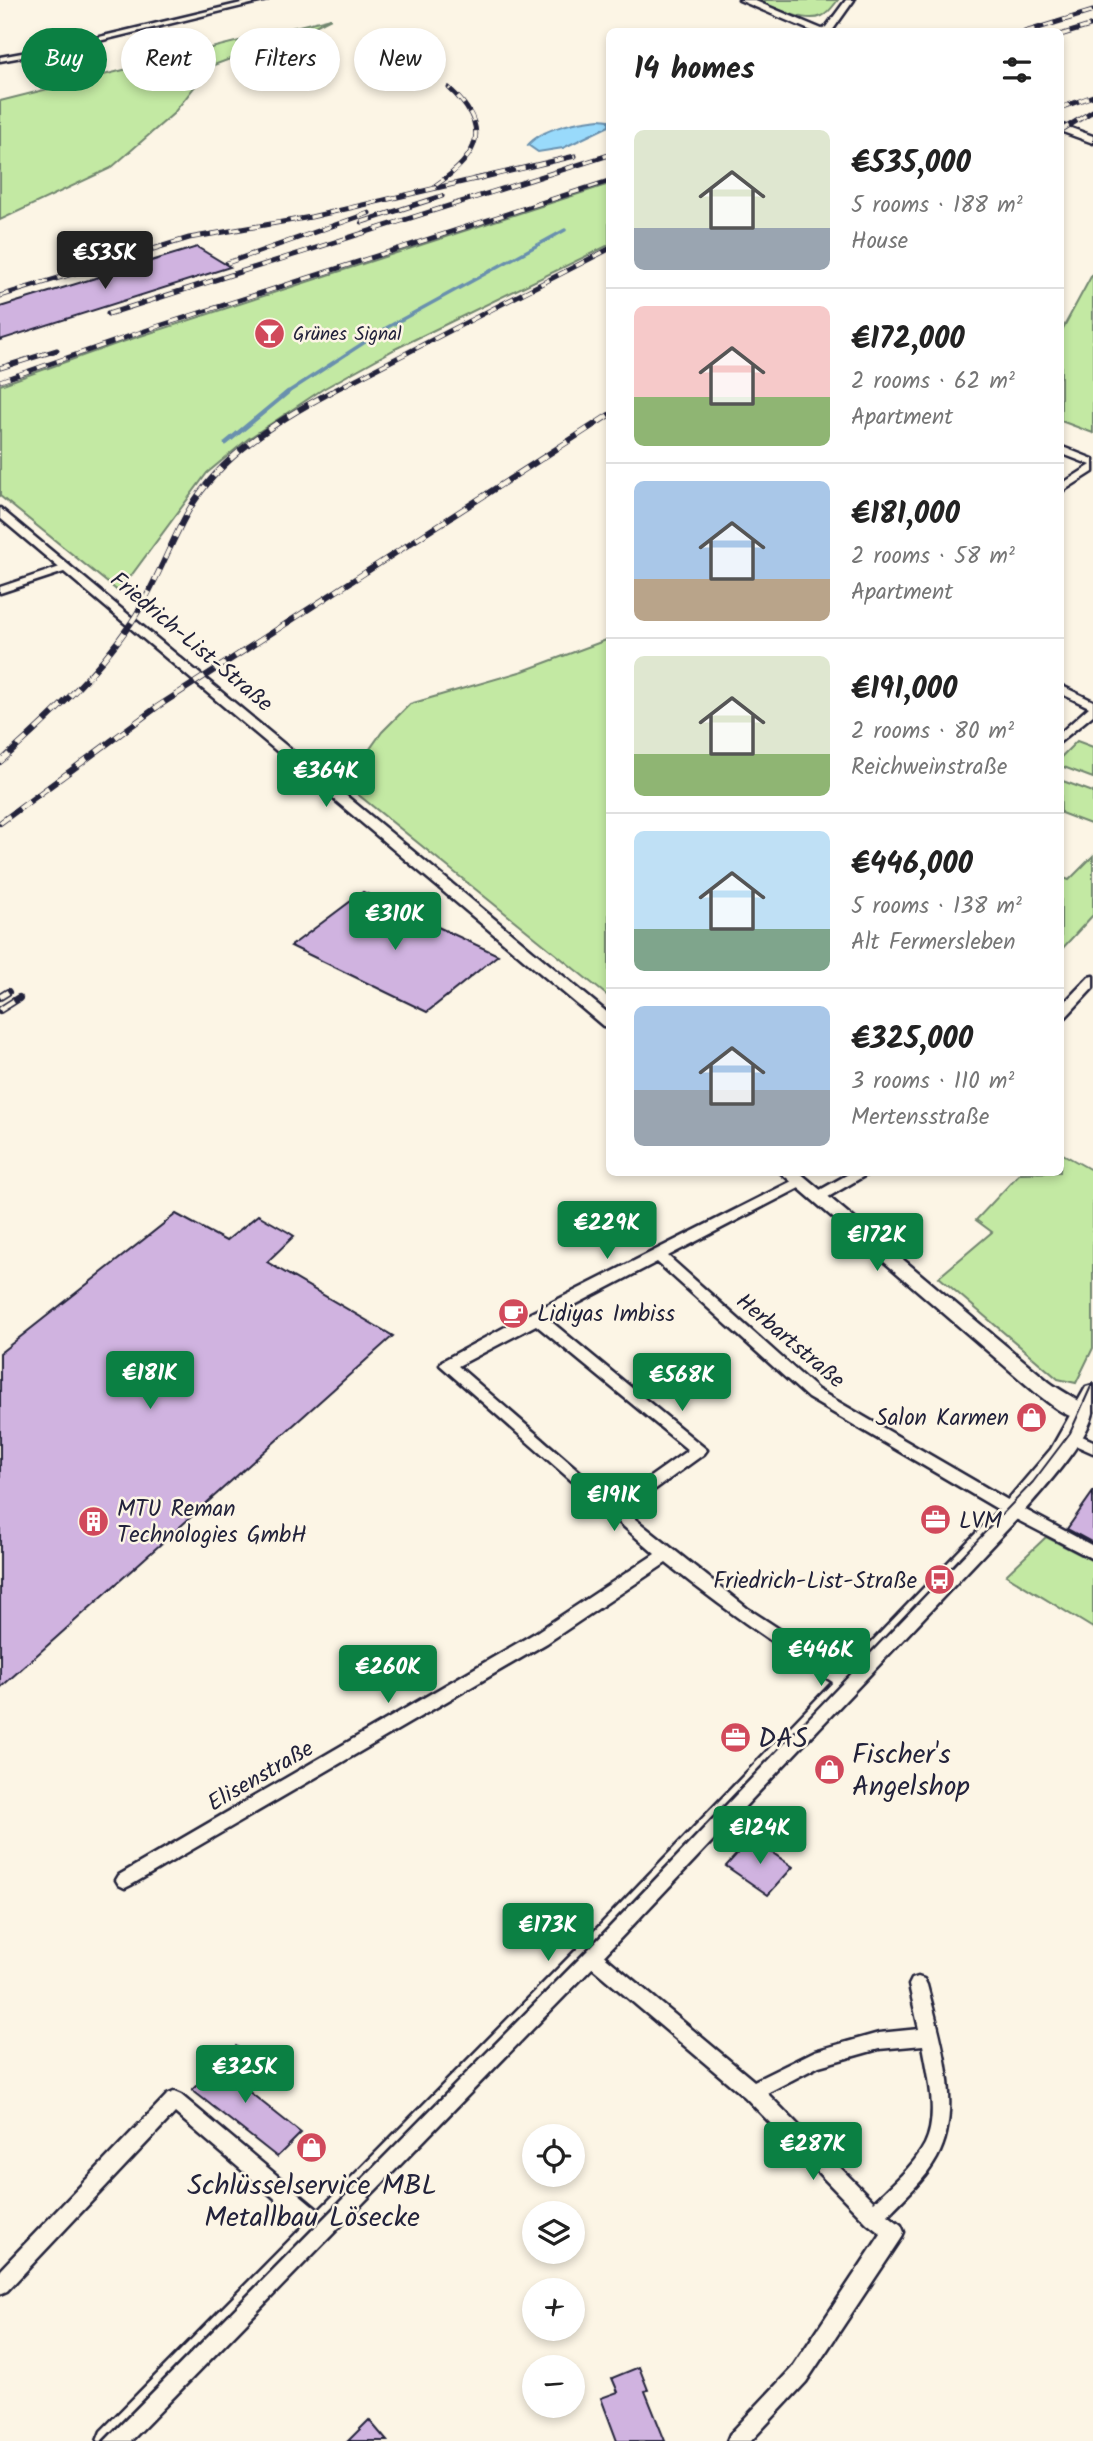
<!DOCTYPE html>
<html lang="en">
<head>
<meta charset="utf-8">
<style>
	:root { --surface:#fff; --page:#f2f2f2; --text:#222; --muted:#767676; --line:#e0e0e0; --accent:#0b8043 }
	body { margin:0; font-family:Kalam,sans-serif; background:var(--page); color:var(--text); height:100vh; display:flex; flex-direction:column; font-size:26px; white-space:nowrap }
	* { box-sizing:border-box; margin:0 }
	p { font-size:23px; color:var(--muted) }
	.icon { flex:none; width:38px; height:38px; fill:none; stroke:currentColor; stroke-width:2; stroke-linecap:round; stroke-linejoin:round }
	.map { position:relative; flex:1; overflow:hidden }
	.panel { position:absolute; left:606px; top:28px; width:458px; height:1148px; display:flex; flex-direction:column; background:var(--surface); border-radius:10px; box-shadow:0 4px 10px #0003 }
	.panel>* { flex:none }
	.guide { position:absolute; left:21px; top:28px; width:480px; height:63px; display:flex; gap:14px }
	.tools { position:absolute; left:522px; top:2124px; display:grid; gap:14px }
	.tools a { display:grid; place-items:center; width:63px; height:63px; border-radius:50%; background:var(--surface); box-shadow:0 4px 10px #0003; font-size:35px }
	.price { position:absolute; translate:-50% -60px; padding:0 16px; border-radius:7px; background:var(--accent); color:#fff; font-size:23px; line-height:46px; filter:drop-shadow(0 2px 4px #0008) }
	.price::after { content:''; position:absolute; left:50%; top:42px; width:21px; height:16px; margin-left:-10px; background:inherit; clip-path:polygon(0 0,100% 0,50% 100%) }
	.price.current { background:#222; color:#fff }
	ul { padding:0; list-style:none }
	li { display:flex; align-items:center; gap:21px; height:175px; padding:0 28px }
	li+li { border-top:2px solid var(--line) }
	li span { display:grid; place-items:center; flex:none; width:196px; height:140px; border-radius:10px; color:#555 }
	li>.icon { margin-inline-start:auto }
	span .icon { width:84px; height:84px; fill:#fffc; stroke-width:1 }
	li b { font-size:30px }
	h2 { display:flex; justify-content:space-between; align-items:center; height:84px; padding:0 28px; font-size:30px }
	.chip { padding:0 24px; border-radius:32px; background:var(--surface); box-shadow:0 4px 10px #0003; font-size:24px; line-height:63px }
	.chip.current { background:var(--accent); color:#fff }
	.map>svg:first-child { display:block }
</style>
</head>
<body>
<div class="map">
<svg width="1093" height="2441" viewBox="0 0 1093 2441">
	<rect width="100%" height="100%" fill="#fcf5e5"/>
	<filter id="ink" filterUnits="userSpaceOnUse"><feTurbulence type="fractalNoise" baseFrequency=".0143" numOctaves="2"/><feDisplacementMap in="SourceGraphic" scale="14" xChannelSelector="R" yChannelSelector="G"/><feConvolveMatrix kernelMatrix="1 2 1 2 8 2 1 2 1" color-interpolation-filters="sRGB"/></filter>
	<g filter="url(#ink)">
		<g fill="#c3e9a3" stroke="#72866f" stroke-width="2">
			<path d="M757,0h81c-4,5 -10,14 -16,16 -17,8 -49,-9 -65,-16z"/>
			<path d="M331,18l-28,14 -92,34 -38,48 -62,54 -111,52v-119z"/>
			<path d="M609,184v61l-212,103 -74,41 -75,50 -41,34 -88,119 -119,-96v-111l116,-41z"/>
			<path d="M1093,273v160l-32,-12v-89z"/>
			<path d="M609,639v358l-264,-213 37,-52 28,-28 113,-33z"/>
			<path d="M1077,741l16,6v31l-32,-12v-9z"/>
			<path d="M1060,780l33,12v33l-32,-12z"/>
			<path d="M1093,856v59l-32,35v-73l8,3z"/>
			<path d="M1061,1153l32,18v177l-17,35 -18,-4 -119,-102 53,-45 -16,-12 44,-47 40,-1z"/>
			<path d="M1046,1537l47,24v67l-87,-53z"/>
		</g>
		<path fill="#99dafb" stroke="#6990ae" stroke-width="2" d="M600,119l9,1v6l-46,22 -25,4 -10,-7c14,-17 51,-24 72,-26z"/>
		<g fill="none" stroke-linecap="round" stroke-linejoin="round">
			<path stroke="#6990ae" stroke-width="3.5" d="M285,394l103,-67 177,-97"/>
			<path stroke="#6990ae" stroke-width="4.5" d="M226,443l62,-51"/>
		</g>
		<g fill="#d0b3e0" stroke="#22223b" stroke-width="2">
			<path d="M197,247l33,20 -230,73v-33z"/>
			<path d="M363,892l135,63 -71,57 -136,-66z"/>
			<path d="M176,1214l50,27 32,-26 30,17 6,4 -27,26 126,74 -393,352v-335z"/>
			<path d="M1093,1492v51l-26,-14z"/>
			<path d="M751,1838l42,29 -25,28 -42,-29z"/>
			<path d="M236,2046l17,13 -20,20 68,54 -24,24 -85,-67z"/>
			<path d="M639,2367l9,23 -3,1 20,50h-48l-16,-43 17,-6 -6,-14z"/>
			<path d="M369,2420l18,21h-39z"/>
		</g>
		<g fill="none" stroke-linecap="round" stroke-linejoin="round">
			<defs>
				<g id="minor">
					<path d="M254,0h13l-201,49 -66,12v-4l66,-12z"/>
					<path d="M846,0h8l-22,31 -13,1 7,-5z"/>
					<path d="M1060,446l33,13v13l-33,21v-8l31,-20 -31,-12z"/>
					<path d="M66,565l4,1v4l-70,23v-6z"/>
					<path d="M1060,685l33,16v14l-33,27v-9l29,-26 -29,-14z"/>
					<path d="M1093,976v12l-28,30 -5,1v-12l29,-30z"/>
					<path d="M852,1172h19l-48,28h-10l-2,-3 2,-3z"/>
					<path d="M800,1177l5,2 2,3 -2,3 -137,71 150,134 200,116 75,40v13l-87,-45 -198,-116 -151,-136 -109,57 159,131 -3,4 -79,57 122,97 107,70 2,5 -2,5 -6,2 -6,-2c-61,-39 -120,-80 -176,-125l-119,80 -416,242 -6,3 -6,-3 -3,-5 3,-5 416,-242 120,-79 -215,-189 2,-4 89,-48zM536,1325l152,125 -73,52 -157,-136z"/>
					<path d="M1071,1431l22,10v12l-27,-12 -3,-4 3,-4z"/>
					<path d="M589,1946l6,2 159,133 61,-30 64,-18 40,-4 -10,-44 3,-6 6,-2 6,2 3,6c13,51 37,124 10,173 -12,22 -32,39 -49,57l13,10 3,7 -3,7 -95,143 -55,59h-24l3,-7 62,-66 89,-134 -14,-11 -122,-126 -162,-137 -3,-6 3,-6zM923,2045c5,29 16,71 2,99 -12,23 -33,40 -51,58l-107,-109 52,-27 60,-17z"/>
					<path d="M174,2092l7,3 148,124 3,7 -3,7 -7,2 -7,-2 -140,-120 -168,178 -7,3v-24l167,-175z"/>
				</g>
				<g id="tertiary">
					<path d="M0,508l609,506v13l-6,-1 -603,-508z"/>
					<path d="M780,1172h19l250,210c10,8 38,22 44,30l-2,6c-19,6 -42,-15 -56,-26z"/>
				</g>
				<g id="secondary">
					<path d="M739,0h14l76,32h-15z"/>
					<path d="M1060,124l33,12v7l-33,-12z"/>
					<path d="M1093,1385c0,8 0,19 0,27 -4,28 -54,82 -73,104l-422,446 -467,479h-34l4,-10 479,-485 424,-442 47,-55 35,-62z"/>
				</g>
			</defs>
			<use href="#minor" stroke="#22223b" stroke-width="5"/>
			<use href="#tertiary" stroke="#22223b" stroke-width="5"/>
			<use href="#secondary" stroke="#22223b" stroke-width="5"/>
			<use href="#minor" fill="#fcf5e5" fill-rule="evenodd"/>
			<use href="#tertiary" fill="#fcf5e5" fill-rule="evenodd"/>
			<use href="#secondary" fill="#fcf5e5" fill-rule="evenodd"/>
			<path stroke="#22223b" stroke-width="2" d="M946,1573l87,-91 37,-49 23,-51"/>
			<path stroke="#22223b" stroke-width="2.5" d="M103,2441l488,-496 357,-374"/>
			<defs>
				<g id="rail-far2">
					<path d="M1025,32l68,-21"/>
					<path d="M1060,35l33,-10"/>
					<path d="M1060,108l33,-12"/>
					<path d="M1060,131l33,-20"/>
					<path d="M476,179l99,-23"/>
					<path d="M436,185c44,-30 56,-58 13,-97"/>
					<path d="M362,222l80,-26"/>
					<path d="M227,263l142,-50"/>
					<path d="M0,296l189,-58 122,-21 173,-40"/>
					<path d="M108,314l501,-159"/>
					<path d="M0,368l57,-18"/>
					<path d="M0,381l159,-55 450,-145"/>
					<path d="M327,394l282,-145"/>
				</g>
				<g id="rail-far1">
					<path d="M0,762c47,-42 95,-86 131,-139 24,-36 37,-76 58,-113 31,-54 89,-90 142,-118"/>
					<path d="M0,823l157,-116 452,-292"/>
				</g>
				<g id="rail">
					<path d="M0,997l8,-5"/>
					<path d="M0,1010l19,-12"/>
				</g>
			</defs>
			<use href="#rail-far2" stroke="#22223b" stroke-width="5"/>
			<use href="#rail-far1" stroke="#22223b" stroke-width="6"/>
			<use href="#rail" stroke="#22223b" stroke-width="8"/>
			<use href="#rail-far2" stroke="#fcf5e5" stroke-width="3.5" stroke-dasharray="10" stroke-linecap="butt"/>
			<use href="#rail-far1" stroke="#fcf5e5" stroke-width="4.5" stroke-dasharray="12" stroke-linecap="butt"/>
			<use href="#rail" stroke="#fcf5e5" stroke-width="5" stroke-dasharray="16" stroke-linecap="butt"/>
		</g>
	</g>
	<defs>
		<symbol id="bar-disc" viewBox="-11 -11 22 22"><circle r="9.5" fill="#d1495b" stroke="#fcf5e5"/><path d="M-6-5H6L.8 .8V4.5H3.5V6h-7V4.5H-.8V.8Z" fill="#fff"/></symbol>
		<symbol id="cafe-disc" viewBox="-11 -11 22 22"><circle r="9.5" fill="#d1495b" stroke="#fcf5e5"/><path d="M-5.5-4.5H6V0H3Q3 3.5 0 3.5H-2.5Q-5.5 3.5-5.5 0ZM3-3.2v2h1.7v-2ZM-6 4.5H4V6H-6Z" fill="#fff"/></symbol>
		<symbol id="shop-disc" viewBox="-11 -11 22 22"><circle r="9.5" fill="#d1495b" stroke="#fcf5e5"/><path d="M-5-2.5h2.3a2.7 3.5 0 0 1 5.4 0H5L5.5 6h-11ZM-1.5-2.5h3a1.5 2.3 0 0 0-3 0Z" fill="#fff"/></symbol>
		<symbol id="office-disc" viewBox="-11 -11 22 22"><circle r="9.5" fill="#d1495b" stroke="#fcf5e5"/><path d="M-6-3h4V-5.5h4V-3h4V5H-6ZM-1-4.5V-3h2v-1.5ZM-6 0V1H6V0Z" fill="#fff"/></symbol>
		<symbol id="building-disc" viewBox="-11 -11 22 22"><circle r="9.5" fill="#d1495b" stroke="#fcf5e5"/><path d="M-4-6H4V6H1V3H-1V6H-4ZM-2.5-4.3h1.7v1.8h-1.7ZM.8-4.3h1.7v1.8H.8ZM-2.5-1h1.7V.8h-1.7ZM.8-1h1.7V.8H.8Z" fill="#fff"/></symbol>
		<symbol id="bus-disc" viewBox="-11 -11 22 22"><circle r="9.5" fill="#d1495b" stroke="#fcf5e5"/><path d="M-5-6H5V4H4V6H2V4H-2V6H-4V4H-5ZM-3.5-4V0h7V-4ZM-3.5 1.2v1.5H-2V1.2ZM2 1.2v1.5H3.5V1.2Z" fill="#fff"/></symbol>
	</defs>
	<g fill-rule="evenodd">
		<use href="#bar-disc" x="252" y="316" width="35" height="35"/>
		<use href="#cafe-disc" x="496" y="1296" width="35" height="35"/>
		<use href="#shop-disc" x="1014" y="1400" width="35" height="35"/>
		<use href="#office-disc" x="918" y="1502" width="35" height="35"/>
		<use href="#building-disc" x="76" y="1504" width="35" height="35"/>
		<use href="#bus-disc" x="922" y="1562" width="35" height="35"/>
		<use href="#office-disc" x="718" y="1720" width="35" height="35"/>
		<use href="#shop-disc" x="812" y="1752" width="35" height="35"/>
		<use href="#shop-disc" x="294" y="2130" width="35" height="35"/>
	</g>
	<g text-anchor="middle" stroke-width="5" stroke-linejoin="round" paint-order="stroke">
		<g font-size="19" fill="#22223b" stroke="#fcf5e5" text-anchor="start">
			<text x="293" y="340">Grünes Signal</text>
		</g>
		<g font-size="23" fill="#22223b" stroke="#fcf5e5">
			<text transform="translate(192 641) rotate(40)" y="8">Friedrich-List-Straße</text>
			<text transform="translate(791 1340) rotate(40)" y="8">Herbartstraße</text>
			<text transform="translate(260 1775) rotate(-30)" y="8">Elisenstraße</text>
		</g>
		<g font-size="23" fill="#22223b" stroke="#fcf5e5" text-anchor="start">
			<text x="537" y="1321">Lidiyas Imbiss</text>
			<text x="1009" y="1425" text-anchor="end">Salon Karmen</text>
			<text x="117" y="1516">MTU Reman<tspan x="117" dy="26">Technologies GmbH</tspan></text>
			<text x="959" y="1528">LVM</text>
			<text x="917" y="1588" text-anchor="end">Friedrich-List-Straße</text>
		</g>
		<g font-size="28" fill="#22223b" stroke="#fcf5e5" text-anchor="start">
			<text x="758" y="1747">DAS</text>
			<text x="852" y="1763">Fischer's<tspan x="852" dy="32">Angelshop</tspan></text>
			<text x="312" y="2194" text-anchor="middle">Schlüsselservice MBL<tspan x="312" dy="32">Metallbau Lösecke</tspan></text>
		</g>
	</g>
</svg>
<div class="tools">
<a><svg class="icon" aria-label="locate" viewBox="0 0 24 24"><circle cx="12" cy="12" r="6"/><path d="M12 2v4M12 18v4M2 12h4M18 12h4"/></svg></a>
<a><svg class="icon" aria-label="layers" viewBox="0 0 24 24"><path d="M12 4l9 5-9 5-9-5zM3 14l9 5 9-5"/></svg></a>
<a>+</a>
<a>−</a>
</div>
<b class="price current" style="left:105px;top:291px">€535K</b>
<b class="price" style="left:326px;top:809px">€364K</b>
<b class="price" style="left:395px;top:952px">€310K</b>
<b class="price" style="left:607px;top:1261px">€229K</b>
<b class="price" style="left:877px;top:1273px">€172K</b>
<b class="price" style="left:150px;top:1411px">€181K</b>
<b class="price" style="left:682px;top:1413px">€568K</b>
<b class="price" style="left:614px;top:1533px">€191K</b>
<b class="price" style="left:821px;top:1688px">€446K</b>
<b class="price" style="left:388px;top:1705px">€260K</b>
<b class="price" style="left:760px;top:1866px">€124K</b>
<b class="price" style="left:548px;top:1963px">€173K</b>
<b class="price" style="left:245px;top:2105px">€325K</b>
<b class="price" style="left:813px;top:2182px">€287K</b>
<div class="guide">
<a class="chip current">Buy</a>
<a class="chip">Rent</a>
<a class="chip">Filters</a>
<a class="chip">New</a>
</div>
<section class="panel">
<h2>14 homes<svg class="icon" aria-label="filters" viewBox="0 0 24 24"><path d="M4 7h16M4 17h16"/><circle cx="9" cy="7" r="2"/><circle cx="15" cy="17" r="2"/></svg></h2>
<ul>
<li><span style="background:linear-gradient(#dfe7d0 70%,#9aa5b1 0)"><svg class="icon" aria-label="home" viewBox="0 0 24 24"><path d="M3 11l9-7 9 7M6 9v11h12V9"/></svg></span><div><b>€535,000</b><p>5 rooms · 188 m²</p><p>House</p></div></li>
<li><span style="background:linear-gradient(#f6c9c9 65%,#8fb573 0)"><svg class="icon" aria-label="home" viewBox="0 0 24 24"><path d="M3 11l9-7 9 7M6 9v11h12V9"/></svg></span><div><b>€172,000</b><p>2 rooms · 62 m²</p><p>Apartment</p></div></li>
<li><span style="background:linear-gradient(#a9c7e8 70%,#b9a48a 0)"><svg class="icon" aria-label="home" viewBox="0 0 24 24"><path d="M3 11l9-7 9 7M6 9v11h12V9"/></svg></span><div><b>€181,000</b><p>2 rooms · 58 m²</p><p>Apartment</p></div></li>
<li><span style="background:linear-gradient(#dfe7d0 70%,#8fb573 0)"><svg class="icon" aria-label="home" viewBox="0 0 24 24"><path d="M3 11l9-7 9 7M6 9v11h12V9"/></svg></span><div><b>€191,000</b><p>2 rooms · 80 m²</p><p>Reichweinstraße</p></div></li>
<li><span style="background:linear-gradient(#bfe0f5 70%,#7fa58c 0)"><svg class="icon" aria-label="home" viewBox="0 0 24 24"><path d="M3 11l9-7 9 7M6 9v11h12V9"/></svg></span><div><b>€446,000</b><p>5 rooms · 138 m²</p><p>Alt Fermersleben</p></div></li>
<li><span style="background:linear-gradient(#a9c7e8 60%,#9aa5b1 0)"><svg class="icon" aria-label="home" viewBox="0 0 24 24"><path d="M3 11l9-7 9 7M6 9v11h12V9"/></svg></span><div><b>€325,000</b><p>3 rooms · 110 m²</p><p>Mertensstraße</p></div></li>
</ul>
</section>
</div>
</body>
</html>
